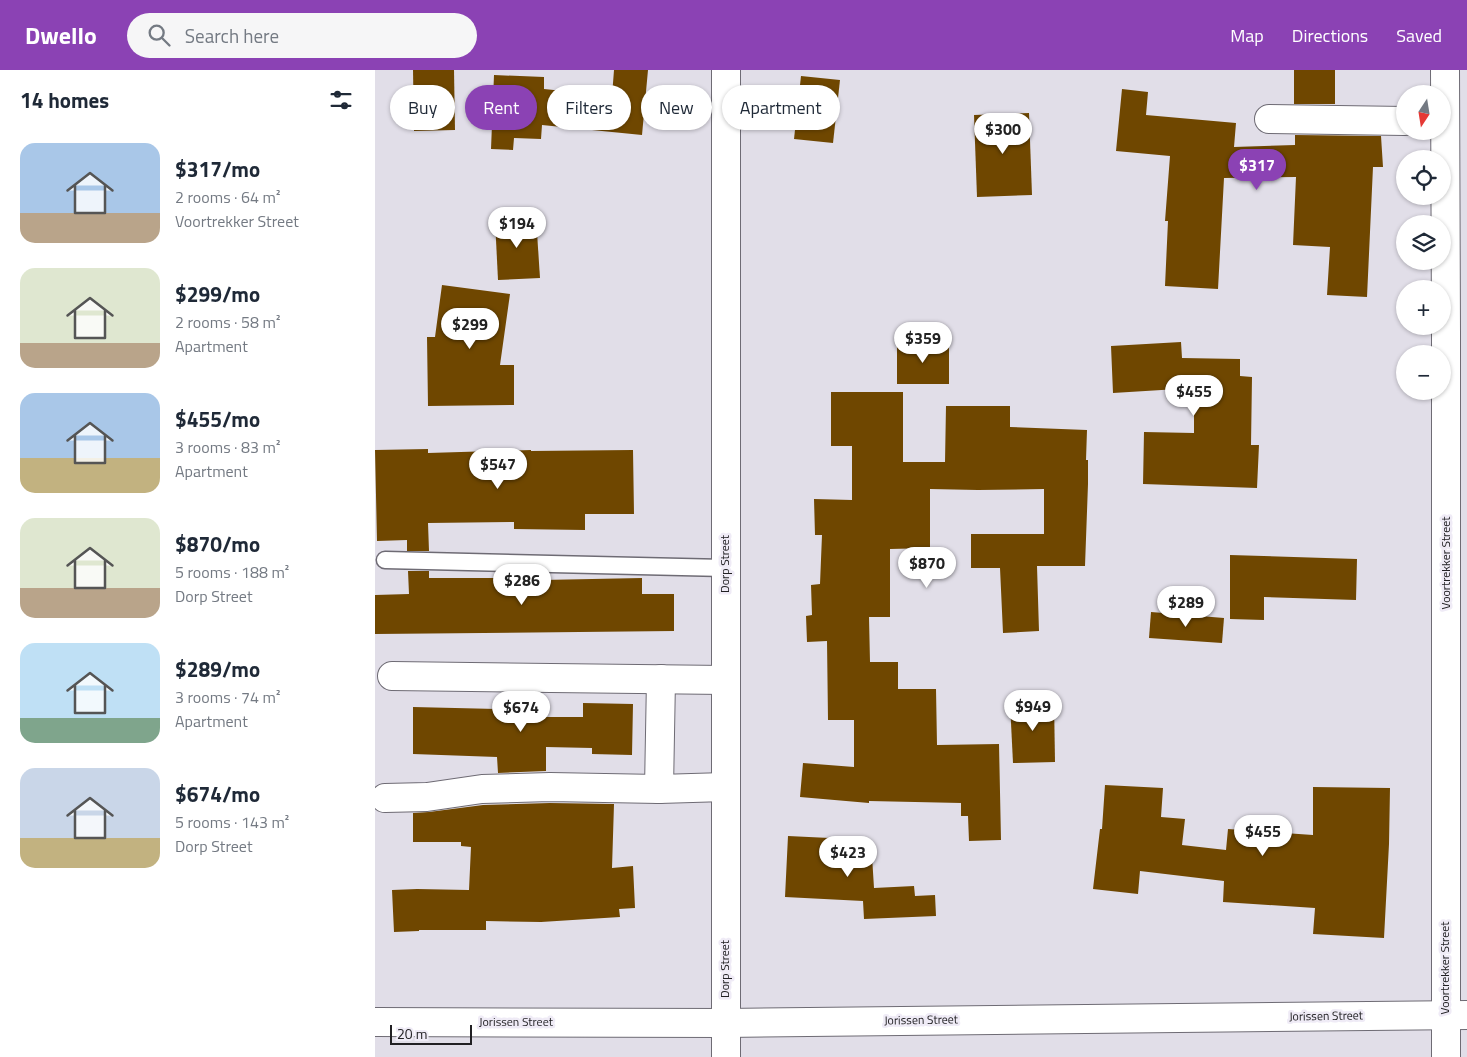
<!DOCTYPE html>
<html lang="en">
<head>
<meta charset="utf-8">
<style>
	:root { --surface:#fff; --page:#f6f6f7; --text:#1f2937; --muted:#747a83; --accent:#8b42b4 }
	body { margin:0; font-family:"Titillium Web",sans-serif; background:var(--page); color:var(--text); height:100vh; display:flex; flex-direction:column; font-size:19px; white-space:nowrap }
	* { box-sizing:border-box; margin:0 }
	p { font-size:16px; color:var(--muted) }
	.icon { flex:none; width:28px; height:28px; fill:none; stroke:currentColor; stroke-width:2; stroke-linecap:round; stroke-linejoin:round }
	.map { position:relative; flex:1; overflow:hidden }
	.side { display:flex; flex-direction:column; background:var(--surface); width:375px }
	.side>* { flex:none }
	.banner { position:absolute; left:15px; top:15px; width:475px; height:45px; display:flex; gap:10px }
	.needle { width:32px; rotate:192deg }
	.tools { position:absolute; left:1021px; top:15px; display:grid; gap:10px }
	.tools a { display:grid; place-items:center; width:55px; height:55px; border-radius:50%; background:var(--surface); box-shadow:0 1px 4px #0004; font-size:25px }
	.scale { position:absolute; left:15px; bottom:12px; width:82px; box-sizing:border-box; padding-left:5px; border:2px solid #212023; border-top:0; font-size:14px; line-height:18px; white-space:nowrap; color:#212023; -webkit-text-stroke:4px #efebf6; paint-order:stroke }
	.price { position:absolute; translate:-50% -42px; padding:0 11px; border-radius:18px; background:#fff; color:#222; font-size:16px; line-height:32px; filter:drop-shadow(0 1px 2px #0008) }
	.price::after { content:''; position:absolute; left:50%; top:30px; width:15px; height:11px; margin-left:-8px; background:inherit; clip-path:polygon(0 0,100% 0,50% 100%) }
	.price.current { background:var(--accent); color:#fff }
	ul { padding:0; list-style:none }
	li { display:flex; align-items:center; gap:15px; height:125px; padding:0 20px }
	li span { display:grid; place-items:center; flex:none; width:140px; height:100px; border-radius:15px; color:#555 }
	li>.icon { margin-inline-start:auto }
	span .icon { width:60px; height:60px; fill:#fffc; stroke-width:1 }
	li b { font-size:21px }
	h2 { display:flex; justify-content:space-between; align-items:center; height:60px; padding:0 20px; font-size:21px }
	.chip { padding:0 18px; border-radius:22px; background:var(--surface); box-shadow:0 1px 4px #0004; font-size:18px; line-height:45px }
	.chip.current { background:var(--accent); color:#fff }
	header { display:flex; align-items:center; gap:30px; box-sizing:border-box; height:70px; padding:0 25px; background:var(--accent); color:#fff }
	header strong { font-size:24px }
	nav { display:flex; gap:28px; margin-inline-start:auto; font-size:18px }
	.search { width:350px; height:45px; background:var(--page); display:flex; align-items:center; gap:12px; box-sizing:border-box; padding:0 18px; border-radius:28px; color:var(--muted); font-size:19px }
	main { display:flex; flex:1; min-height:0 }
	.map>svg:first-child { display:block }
</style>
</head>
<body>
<header>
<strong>Dwello</strong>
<div class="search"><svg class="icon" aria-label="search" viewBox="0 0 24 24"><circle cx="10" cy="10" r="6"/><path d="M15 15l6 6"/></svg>Search here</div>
<nav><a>Map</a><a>Directions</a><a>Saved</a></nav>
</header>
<main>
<section class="side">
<h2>14 homes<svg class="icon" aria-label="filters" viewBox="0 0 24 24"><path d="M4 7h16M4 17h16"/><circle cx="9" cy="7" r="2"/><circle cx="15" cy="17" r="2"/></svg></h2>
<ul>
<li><span style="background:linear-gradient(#a9c7e8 70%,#b9a48a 0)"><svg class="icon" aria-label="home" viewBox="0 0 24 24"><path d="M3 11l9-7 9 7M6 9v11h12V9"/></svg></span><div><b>$317/mo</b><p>2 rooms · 64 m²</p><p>Voortrekker Street</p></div></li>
<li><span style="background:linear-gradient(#dfe7d0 75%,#b9a48a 0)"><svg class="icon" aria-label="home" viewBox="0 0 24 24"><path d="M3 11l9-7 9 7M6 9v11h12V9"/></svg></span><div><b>$299/mo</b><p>2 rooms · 58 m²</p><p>Apartment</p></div></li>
<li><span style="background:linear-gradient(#a9c7e8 65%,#c2b280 0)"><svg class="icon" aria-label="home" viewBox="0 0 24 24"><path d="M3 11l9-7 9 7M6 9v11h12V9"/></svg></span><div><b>$455/mo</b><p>3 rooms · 83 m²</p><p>Apartment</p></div></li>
<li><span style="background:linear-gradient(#dfe7d0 70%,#b9a48a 0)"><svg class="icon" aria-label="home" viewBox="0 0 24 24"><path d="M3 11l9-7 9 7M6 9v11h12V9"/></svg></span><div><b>$870/mo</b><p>5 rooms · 188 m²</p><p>Dorp Street</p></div></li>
<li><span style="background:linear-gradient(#bfe0f5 75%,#7fa58c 0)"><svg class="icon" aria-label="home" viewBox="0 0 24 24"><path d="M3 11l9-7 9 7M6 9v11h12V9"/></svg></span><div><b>$289/mo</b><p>3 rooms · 74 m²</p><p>Apartment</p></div></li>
<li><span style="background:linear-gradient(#c9d6e8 70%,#c2b280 0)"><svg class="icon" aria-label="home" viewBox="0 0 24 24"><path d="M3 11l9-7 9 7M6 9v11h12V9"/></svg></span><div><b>$674/mo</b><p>5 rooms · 143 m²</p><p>Dorp Street</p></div></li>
</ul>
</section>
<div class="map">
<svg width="1092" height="987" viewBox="0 0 1092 987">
	<rect width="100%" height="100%" fill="#e1dee8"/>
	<g fill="#6f4700">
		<path d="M38,0h41l1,60 -41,1z"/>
		<path d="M239,0h34l-6,65 -100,-10 -1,14 -27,-1 -1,12 -22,-1 3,-74 50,2v12l68,7z"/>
		<rect x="919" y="0" width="41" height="34"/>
		<path d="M426,6l39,4 -7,63 -39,-4z"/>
		<path d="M747,19l26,3 -2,23 90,8 -2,24 61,-2v-10l86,1 2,31h-10l-6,130 -40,-2 3,-48 -37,-2 3,-68 -72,1 -6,111 -53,-3 3,-65h-3l5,-65 -54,-5z"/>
		<path d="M654,43l3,82 -55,2 -3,-82z"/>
		<path d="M161,147l4,61 -42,2 -3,-60z"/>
		<path d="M67,215l68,9 -10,71h14v40l-86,1 -1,-69h8z"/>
		<path d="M806,272l1,16 58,1v17l12,1 -1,68h8l-2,43 -114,-4 1,-52 50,1v-45l-81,5 -2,-47z"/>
		<rect x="522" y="275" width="52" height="39"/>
		<path d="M456,322h72v70h42l1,-56h64v21l77,3 -1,30h2v24l-3,82h-48l2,65 -36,2 -3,-65h-29v-34h73v-45l-66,1 -48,-1v59l-40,1v68h-21l1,45h28v27h38l1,56 62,-1 2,96 -32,1 -1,-25h-7v-13l-92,-2v2l-69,-6 3,-34 51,4v-47h-26l-1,-79 -20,1 -1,-26 6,-1 -1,-30 9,-1 2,-49h-7l-1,-36 38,1v-54h-21z"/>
		<path d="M53,379v4l103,-3v1l102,-1 1,64h-49v16l-71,-1v-7l-86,1 1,28h-22v-11l-30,1 -2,-91z"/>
		<path d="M855,485l127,4 -1,41 -92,-3v23l-34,-1z"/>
		<path d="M33,501h21v7h113v2l100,-2v16h32v37l-299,3v-39l34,-1z"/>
		<path d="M776,542l73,6 -2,25 -73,-5z"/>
		<path d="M679,631l1,61 -42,1 -3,-60z"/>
		<path d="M208,633l50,1 -1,51 -40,-1v-6l-46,-1v24l-48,2 -1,-16 -84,-3v-47l84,2v-3l40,-1v12h46z"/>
		<path d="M730,715l58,3 -2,29 24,2 -3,26 44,5 2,-21 85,6v-48l77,1 -1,56 -5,94 -71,-4 2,-26 -92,-6 1,-21 -84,-10 -2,23 -45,-5 7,-60h2z"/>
		<path d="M175,733l64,1 -2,64 21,-2 2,42 -16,1 1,8 -79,5 -55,-1v9h-67v1l-25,1 -2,-42 25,-1 52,1 2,-43 -10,-1v-4h-48v-29l16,-1 54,-7z"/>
		<path d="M413,766l83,4 3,48 40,-2 1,10 20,-1 1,21 -72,3 -1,-18 -78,-4z"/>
	</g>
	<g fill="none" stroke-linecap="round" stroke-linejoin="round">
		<defs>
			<path id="lane" d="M10,490l340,8"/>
			<g id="street">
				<path d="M1070,0l1,261v726"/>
				<path d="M894,49l136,2"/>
				<path d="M17,606l333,4"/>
				<path d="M284,719l2,-110"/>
				<path d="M10,728l42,-1 55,-8 68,-2 109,2 66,-2"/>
				<path d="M0,952l350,1 742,-8"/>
			</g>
			<path id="secondary" d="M351,0v987"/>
		</defs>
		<use href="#lane" stroke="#6e6b74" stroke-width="19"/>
		<use href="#street" stroke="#6e6b74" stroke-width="30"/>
		<use href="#secondary" stroke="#6e6b74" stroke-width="30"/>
		<use href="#lane" stroke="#fff" stroke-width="16"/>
		<use href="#street" stroke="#fff" stroke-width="28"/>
		<use href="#secondary" stroke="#fff" stroke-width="28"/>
	</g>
	<g text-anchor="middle" stroke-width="5" stroke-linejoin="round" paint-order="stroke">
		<g font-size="12" fill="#212023" stroke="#efebf6">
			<text transform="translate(1071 493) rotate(-90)" y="4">Voortrekker Street</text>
			<text transform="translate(350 494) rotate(-90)" y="4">Dorp Street</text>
			<text transform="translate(1070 898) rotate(-90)" y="4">Voortrekker Street</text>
			<text transform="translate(350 899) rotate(-90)" y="4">Dorp Street</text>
			<text transform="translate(951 946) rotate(-1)" y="4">Jorissen Street</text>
			<text transform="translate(546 950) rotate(-1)" y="4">Jorissen Street</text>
			<text x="141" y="956">Jorissen Street</text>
		</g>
	</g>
</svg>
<div class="tools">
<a><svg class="needle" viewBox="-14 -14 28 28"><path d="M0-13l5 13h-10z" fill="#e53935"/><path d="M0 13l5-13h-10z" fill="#747a83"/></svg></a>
<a><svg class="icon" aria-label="locate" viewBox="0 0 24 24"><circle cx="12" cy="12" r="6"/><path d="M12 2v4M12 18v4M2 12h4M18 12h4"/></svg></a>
<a><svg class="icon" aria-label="layers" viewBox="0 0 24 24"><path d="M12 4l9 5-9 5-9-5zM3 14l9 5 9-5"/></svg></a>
<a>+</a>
<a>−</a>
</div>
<div class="scale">20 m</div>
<b class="price" style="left:628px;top:85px">$300</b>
<b class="price current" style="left:882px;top:121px">$317</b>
<b class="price" style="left:142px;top:179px">$194</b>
<b class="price" style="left:95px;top:280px">$299</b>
<b class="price" style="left:548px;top:294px">$359</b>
<b class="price" style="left:819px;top:347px">$455</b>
<b class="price" style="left:123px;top:420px">$547</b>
<b class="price" style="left:552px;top:519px">$870</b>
<b class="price" style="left:147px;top:536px">$286</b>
<b class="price" style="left:811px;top:558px">$289</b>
<b class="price" style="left:658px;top:662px">$949</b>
<b class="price" style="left:146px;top:663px">$674</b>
<b class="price" style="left:888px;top:787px">$455</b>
<b class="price" style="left:473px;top:808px">$423</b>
<div class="banner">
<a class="chip">Buy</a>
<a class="chip current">Rent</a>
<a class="chip">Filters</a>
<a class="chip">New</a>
<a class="chip">Apartment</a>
</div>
</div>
</main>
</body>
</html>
